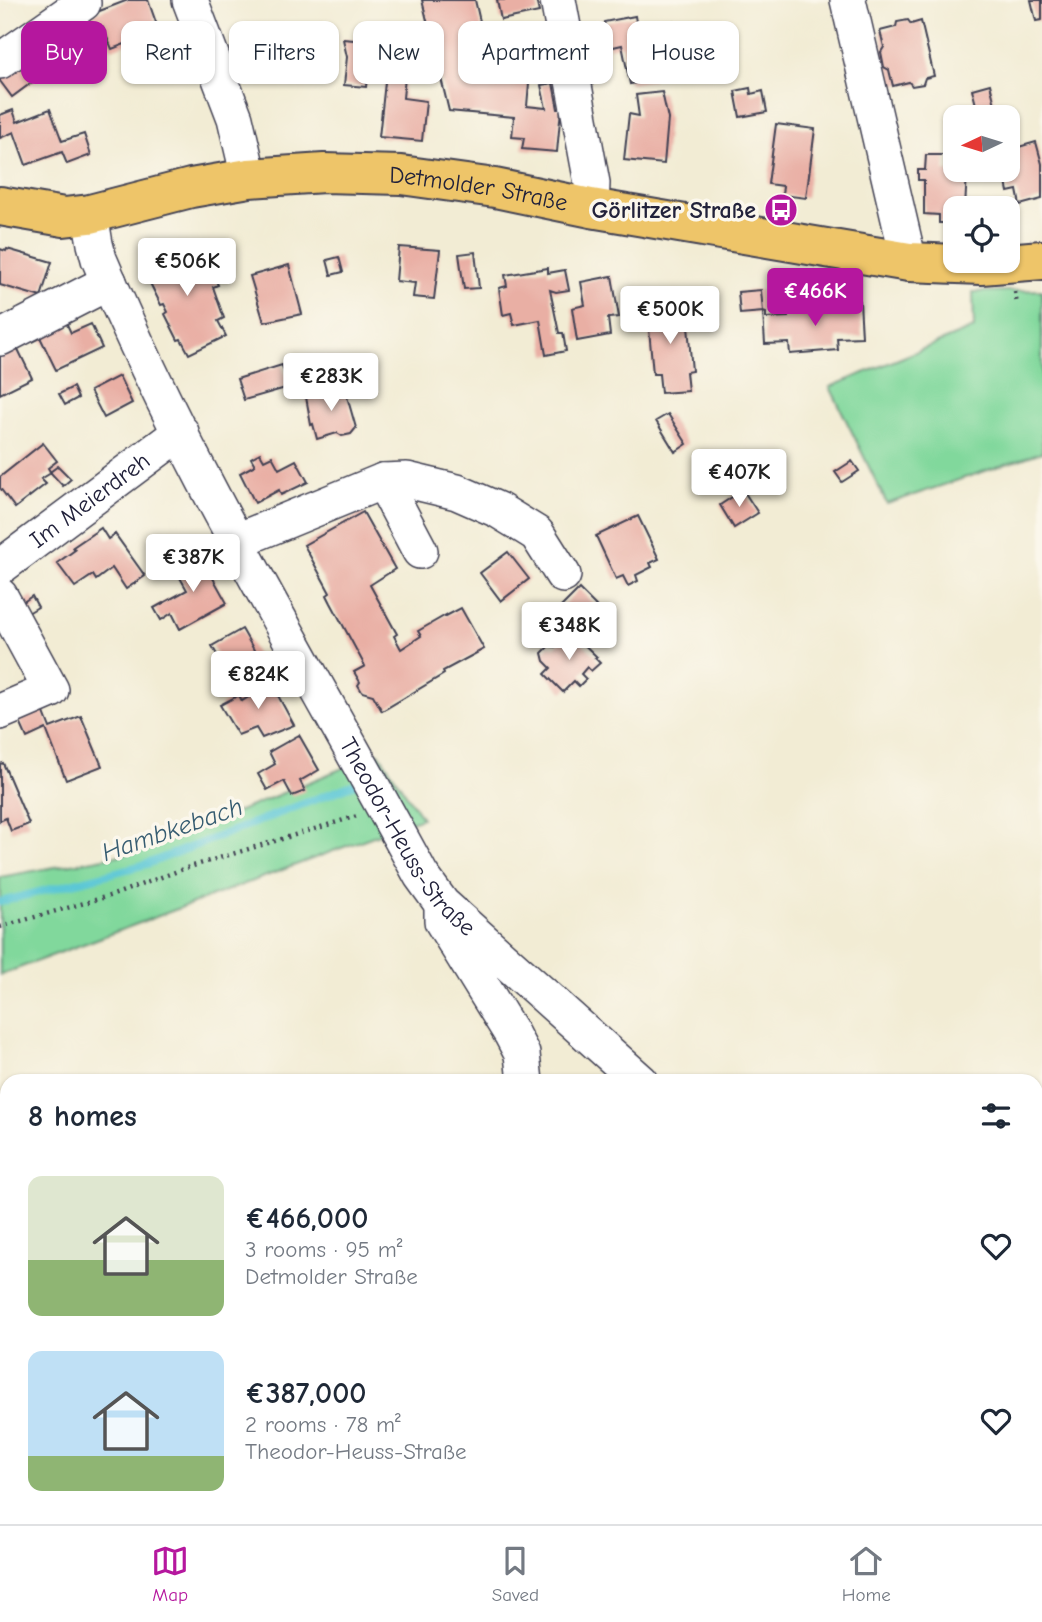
<!DOCTYPE html>
<html lang="en">
<head>
<meta charset="utf-8">
<style>
	:root { --surface:#fff; --page:#f2f2f3; --text:#1f2937; --muted:#747a83; --line:#e0e1e3; --accent:#b5179e }
	body { margin:0; font-family:"Comic Neue",sans-serif; background:var(--page); color:var(--text); height:100vh; display:flex; flex-direction:column; font-size:26px; white-space:nowrap }
	* { box-sizing:border-box; margin:0 }
	p { font-size:23px; color:var(--muted) }
	.icon { flex:none; width:38px; height:38px; fill:none; stroke:currentColor; stroke-width:2; stroke-linecap:round; stroke-linejoin:round }
	.map { position:relative; flex:1; overflow:hidden }
	.side { position:absolute; left:0px; top:1074px; width:1043px; height:450px; display:flex; flex-direction:column; background:var(--surface); border-radius:21px 21px 0 0; box-shadow:0 2px 5px #0004 }
	.side>* { flex:none }
	.hud { position:absolute; left:21px; top:21px; width:1001px; height:63px; display:flex; gap:14px }
	.needle { width:46px; rotate:266deg }
	.buttons { position:absolute; left:943px; top:105px; display:grid; gap:14px }
	.buttons a { display:grid; place-items:center; width:77px; height:77px; border-radius:14px; background:var(--surface); box-shadow:0 2px 5px #0004; font-size:35px }
	.price { position:absolute; translate:-50% -60px; padding:0 16px; border-radius:7px; background:#fff; color:#222; font-size:23px; line-height:46px; filter:drop-shadow(0 2px 4px #0008) }
	.price::after { content:''; position:absolute; left:50%; top:42px; width:21px; height:16px; margin-left:-10px; background:inherit; clip-path:polygon(0 0,100% 0,50% 100%) }
	.price.active { background:var(--accent); color:#fff }
	ul { padding:0; list-style:none }
	li { display:flex; align-items:center; gap:21px; height:175px; padding:0 28px }
	li span { display:grid; place-items:center; flex:none; width:196px; height:140px; border-radius:14px; color:#555 }
	li>.icon { margin-inline-start:auto }
	span .icon { width:84px; height:84px; fill:#fffc; stroke-width:1 }
	li b { font-size:30px }
	h2 { display:flex; justify-content:space-between; align-items:center; height:84px; padding:0 28px; font-size:30px }
	.tag { padding:0 24px; border-radius:14px; background:var(--surface); box-shadow:0 2px 5px #0004; font-size:24px; line-height:63px }
	.tag.active { background:var(--accent); color:#fff }
	.tab-bar { display:flex; justify-content:space-around; align-items:center; height:98px; border-top:2px solid var(--line); background:var(--surface); font-size:19px; color:var(--muted) }
	.tab-bar a { display:grid; justify-items:center; gap:4px }
	.tab-bar .active { color:var(--accent) }
	.map>svg:first-child { display:block }
</style>
</head>
<body>
<div class="map">
<svg width="1042" height="1524" viewBox="0 0 1042 1524">
	<rect width="100%" height="100%" fill="#fbf7ec"/>
	<filter id="ink" filterUnits="userSpaceOnUse"><feTurbulence type="fractalNoise" baseFrequency=".0143" numOctaves="2"/><feDisplacementMap in="SourceGraphic" scale="14" xChannelSelector="R" yChannelSelector="G"/><feConvolveMatrix kernelMatrix="1 2 1 2 8 2 1 2 1" color-interpolation-filters="sRGB"/></filter>
	<filter id="wash" filterUnits="userSpaceOnUse"><feTurbulence type="fractalNoise" baseFrequency=".00686" numOctaves="4" result="noise"/><feDisplacementMap in="SourceGraphic" scale="28" xChannelSelector="R" yChannelSelector="G"/><feGaussianBlur stdDeviation="1.57" result="paint"/><feColorMatrix in="noise" values="0 0 0 0 0 0 0 0 0 0 0 0 0 0 0 0 0 1.4 0 .05"/><feComposite in="paint" operator="in"/></filter>
	<g filter="url(#wash)">
		<rect width="100%" height="100%" fill="#f2ecd4"/>
		<g fill="#81d89c" stroke="#527d6c" stroke-width="2">
			<path d="M1042,290v162l-155,52 -57,-117 144,-59 -1,-36z"/>
			<path d="M379,753l43,65 -422,157v-98l143,-26z"/>
		</g>
		<g fill="none" stroke-linecap="round" stroke-linejoin="round">
			<path stroke="#5bc7d5" stroke-width="8" d="M0,902l147,-38 208,-80"/>
		</g>
		<g id="blocks">
			<g fill="#e9afa4">
				<path d="M128,0h20l11,31 -47,18 -9,-21 -3,3 1,2 -21,15 8,10 -19,14 -8,-11 -49,36 -12,-16v-4l97,-65z"/>
				<path d="M422,0h53l13,56 43,4 -4,46 19,2 -5,-23 12,-2 5,26h3l-4,43 -35,-3 2,-11 -12,-1 2,-20 -65,-6z"/>
				<path d="M497,0h39l3,12 -38,8z"/>
				<path d="M1031,0h11v20l-6,1z"/>
				<path d="M635,16l2,12 36,-7 9,40 -32,7 3,12 -23,4 -8,-39 -13,3 -5,-26z"/>
				<path d="M908,20l3,4 10,-3 13,55 -9,2 -2,6 -11,2 -3,-4 -16,4 -4,-16 -5,-3 -3,-15 3,-5 -4,-16 16,-4 1,-5z"/>
				<path d="M343,39l22,2 4,18 -3,28 -22,-2 3,-28z"/>
				<path d="M387,64l19,2 -3,32 23,3 -4,40 -43,-4z"/>
				<path d="M990,84l8,33h-19l-7,-28z"/>
				<path d="M750,88l1,6 12,-3 4,21 -27,5 -5,-26z"/>
				<path d="M662,92l6,27 -4,45 -40,-4 5,-46 10,2 -3,-21z"/>
				<path d="M50,109l12,32 22,-7 7,21 -24,9 -5,-12 -36,13 -12,-33 -14,6v-23l13,-5 4,12z"/>
				<path d="M972,111l1,6h-17l-2,14 -3,-16z"/>
				<path d="M776,124l39,5 -9,69 -24,-3 1,-9 -15,-2z"/>
				<path d="M1036,142l6,22v35l-22,6 -3,-15 -9,2 -2,-10 8,-2 -6,-30z"/>
				<path d="M926,155h20l-1,16 22,1 -2,36h-9v15h-17v-8l-15,-1v-34h-6v-10h7z"/>
				<path d="M180,244l8,15 6,-3 8,16 8,-4 8,17 -5,2 11,31 -6,3 8,15 -37,18 -8,-15 -3,1 -13,-26 3,-2 -4,-8 -3,1 -13,-26 3,-2 -7,-15z"/>
				<path d="M399,247l41,3 -6,49 -21,-2 2,-14 -19,-2z"/>
				<path d="M0,249l6,2 1,-2 45,13 -11,35 -41,-12z"/>
				<path d="M475,252l4,36 -15,1 -5,-35z"/>
				<path d="M339,257l4,15 -12,3 -4,-15z"/>
				<path d="M289,265l13,49 -38,8 -14,-46z"/>
				<path d="M548,268v5l17,-3 4,20 -13,2 -6,-2 9,43h4l3,18 -20,4 -6,-35 -26,5 -3,-12 -8,2 -4,-27 8,-2 -2,-11z"/>
				<path d="M612,276l7,41 -11,1 2,17 -33,6 -5,-33 13,-3 -4,-23z"/>
				<path d="M761,290l2,22 -23,2 -2,-22z"/>
				<path d="M860,301l2,36 -25,1 1,12 -48,4 -1,-11 -24,1 -2,-32 3,1v5l22,-1v-6l44,-2v-7z"/>
				<path d="M686,304l6,67 -6,1 2,19 -27,2 -2,-19h-6l-6,-68z"/>
				<path d="M64,318l7,15 20,-9 11,24 -46,22 -19,-39z"/>
				<path d="M15,343l17,35 -32,16v-44z"/>
				<path d="M282,365l7,22 -45,13 -7,-21z"/>
				<path d="M119,376l13,27 -28,15 -14,-27z"/>
				<path d="M344,386l12,42 -5,6 -9,2 -5,-3 -20,6 -4,-15 -2,1 -5,-28z"/>
				<path d="M73,387l5,11 -13,7 -6,-11z"/>
				<path d="M668,414l19,30 -12,8 -19,-31z"/>
				<path d="M43,443l14,18 -9,7 3,5 -10,6 5,5 -31,24 -15,-20v-11z"/>
				<path d="M260,453l4,7 8,-4 7,13 17,-9 12,22 -27,13 -2,-5 -24,13 -15,-30 15,-8 -4,-7z"/>
				<path d="M852,461l7,10 -17,11 -7,-10z"/>
				<path d="M58,466l13,13 -8,7 -13,-14z"/>
				<path d="M743,490l15,23 -24,15 -14,-23z"/>
				<path d="M363,512l32,57 -25,16 27,49 -3,2 7,13 20,-13 -3,-5 28,-16v1l15,-8 23,41 -41,22 1,3 -62,37 -9,-16 -11,-3 -4,-7 2,-3 -6,-10 11,-6 -34,-63 -4,-8 3,-2 -26,-48z"/>
				<path d="M638,516l21,43 -9,4 2,4 -16,8 2,6 -10,5 -5,-10 -7,3 -20,-43z"/>
				<path d="M101,528l7,11 7,-5 30,42 -19,13 -14,-21 -16,12 -3,-5 -18,12 -18,-24 18,-13 -2,-3z"/>
				<path d="M508,552l21,27 -28,22 -21,-28z"/>
				<path d="M199,553l28,50 -47,26 -8,-16 -11,7 -7,-12 33,-18 -13,-23z"/>
				<path d="M579,589l17,17 -18,18 -17,-17z"/>
				<path d="M32,596l6,11 -10,6 -6,-10z"/>
				<path d="M242,629l16,28 -30,17 -16,-28z"/>
				<path d="M570,631l27,26 -2,1 5,5 -9,8 -4,-4 -6,7 5,5 -7,7 -5,-5 -11,11 -18,-18 6,-6 -7,-7 -2,-8 7,-7 6,1z"/>
				<path d="M269,679l25,46 -32,13 -6,-10 -18,7 -18,-30 19,-10 3,6 8,-5 -3,-7z"/>
				<path d="M43,710l7,18 31,-12 21,50 -36,14 -20,-51 -19,9 -8,-18z"/>
				<path d="M299,735l20,35 -19,11 5,10 -13,5 -8,-15 -17,9 -9,-16 17,-10 -6,-12z"/>
				<path d="M3,763l26,61 -18,7 -5,-13 -6,3v-57z"/>
				<path d="M1042,1259v39l-1,3 -5,1v-42z"/>
			</g>
		</g>
	</g>
	<g filter="url(#ink)">
		<use href="#blocks" fill-opacity="0" stroke="#414052" stroke-width="2"/>
		<g fill="none" stroke-linecap="round" stroke-linejoin="round">
			<defs>
				<g id="minor">
					<path d="M190,0l45,118 14,60"/>
					<path d="M558,0l34,183 -1,25"/>
					<path d="M848,0l61,262"/>
					<path d="M0,61l83,-58"/>
					<path id="s1" d="M90,214l5,30 4,15c90,214 212,413 322,616l21,29 199,178"/>
					<path d="M0,338l109,-56"/>
					<path d="M383,481l37,70"/>
					<path d="M237,541l146,-60 24,-1 50,12 41,18 39,24 26,41"/>
					<path id="s2" d="M0,567l181,-135"/>
					<path d="M0,596l51,94 -51,22"/>
					<path d="M442,911v10l69,112 11,21 3,28"/>
					<path d="M1036,1211l6,-2"/>
					<path d="M1036,1365l6,1"/>
				</g>
				<g id="major">
					<path id="s3" d="M0,206l64,11 26,-3 101,-26 58,-10 75,-5 77,2 94,13 96,20 318,54 72,3 61,-5"/>
				</g>
			</defs>
			<use href="#minor" stroke="#414052" stroke-width="38"/>
			<use href="#major" stroke="#414052" stroke-width="42"/>
			<g stroke="#414052" stroke-width="4.5" stroke-dasharray="2 5" stroke-linecap="butt">
				<path d="M1015,292l2,13"/>
				<path d="M0,927l116,-33 67,-25 174,-53"/>
			</g>
			<use href="#minor" stroke="#fff" stroke-width="35"/>
			<use href="#major" stroke="#eec569" stroke-width="38"/>
		</g>
	</g>
	<defs>
		<symbol id="bus-disc" viewBox="-11 -11 22 22"><circle r="9.5" fill="#b5179e" stroke="#fbf7ec"/><path d="M-5-6H5V4H4V6H2V4H-2V6H-4V4H-5ZM-3.5-4V0h7V-4ZM-3.5 1.2v1.5H-2V1.2ZM2 1.2v1.5H3.5V1.2Z" fill="#fff"/></symbol>
	</defs>
	<g fill-rule="evenodd">
		<use href="#bus-disc" x="762" y="191" width="38" height="38"/>
	</g>
	<g text-anchor="middle" stroke-width="7" stroke-linejoin="round" paint-order="stroke">
		<g font-size="24" fill="#22223b" stroke="#fbf7ec">
			<text dy="8" stroke="none"><textPath href="#s3" startOffset="485">Detmolder Straße</textPath></text>
			<text dy="8" stroke="none"><textPath href="#s2" startOffset="112">Im Meierdreh</textPath></text>
			<text dy="8" stroke="none"><textPath href="#s1" startOffset="702">Theodor-Heuss-Straße</textPath></text>
		</g>
		<g font-size="24" font-weight="bold" fill="#22223b" stroke="#fbf7ec" text-anchor="end">
			<text x="756" y="218">Görlitzer Straße</text>
		</g>
		<g font-size="26" font-style="italic" fill="#365c71" stroke="#fbf7ec">
			<text transform="translate(172 829) rotate(-19)" y="9">Hambkebach</text>
		</g>
	</g>
</svg>
<div class="buttons">
<a><svg class="needle" viewBox="-14 -14 28 28"><path d="M0-13l5 13h-10z" fill="#e53935"/><path d="M0 13l5-13h-10z" fill="#747a83"/></svg></a>
<a><svg class="icon" aria-label="locate" viewBox="0 0 24 24"><circle cx="12" cy="12" r="6"/><path d="M12 2v4M12 18v4M2 12h4M18 12h4"/></svg></a>
</div>
<b class="price" style="left:187px;top:298px">€506K</b>
<b class="price active" style="left:815px;top:328px">€466K</b>
<b class="price" style="left:670px;top:346px">€500K</b>
<b class="price" style="left:331px;top:413px">€283K</b>
<b class="price" style="left:739px;top:509px">€407K</b>
<b class="price" style="left:193px;top:594px">€387K</b>
<b class="price" style="left:569px;top:662px">€348K</b>
<b class="price" style="left:258px;top:711px">€824K</b>
<div class="hud">
<a class="tag active">Buy</a>
<a class="tag">Rent</a>
<a class="tag">Filters</a>
<a class="tag">New</a>
<a class="tag">Apartment</a>
<a class="tag">House</a>
</div>
<section class="side">
<h2>8 homes<svg class="icon" aria-label="filters" viewBox="0 0 24 24"><path d="M4 7h16M4 17h16"/><circle cx="9" cy="7" r="2"/><circle cx="15" cy="17" r="2"/></svg></h2>
<ul>
<li><span style="background:linear-gradient(#dfe7d0 60%,#8fb573 0)"><svg class="icon" aria-label="home" viewBox="0 0 24 24"><path d="M3 11l9-7 9 7M6 9v11h12V9"/></svg></span><div><b>€466,000</b><p>3 rooms · 95 m²</p><p>Detmolder Straße</p></div><svg class="icon" aria-label="heart" viewBox="0 0 24 24"><path d="M12 20l-8-8c-3-5 5-10 8-4 3-6 11-1 8 4z"/></svg></li>
<li><span style="background:linear-gradient(#bfe0f5 75%,#8fb573 0)"><svg class="icon" aria-label="home" viewBox="0 0 24 24"><path d="M3 11l9-7 9 7M6 9v11h12V9"/></svg></span><div><b>€387,000</b><p>2 rooms · 78 m²</p><p>Theodor-Heuss-Straße</p></div><svg class="icon" aria-label="heart" viewBox="0 0 24 24"><path d="M12 20l-8-8c-3-5 5-10 8-4 3-6 11-1 8 4z"/></svg></li>
</ul>
</section>
</div>
<nav class="tab-bar">
<a class="active"><svg class="icon" aria-label="map" viewBox="0 0 24 24"><path d="M3 6l6-2 6 2 6-2v14l-6 2-6-2-6 2zM9 4v14M15 6v14"/></svg>Map</a>
<a><svg class="icon" aria-label="saved" viewBox="0 0 24 24"><path d="M7 4h10v16l-5-4-5 4z"/></svg>Saved</a>
<a><svg class="icon" aria-label="home" viewBox="0 0 24 24"><path d="M3 11l9-7 9 7M6 9v11h12V9"/></svg>Home</a>
</nav>
</body>
</html>
